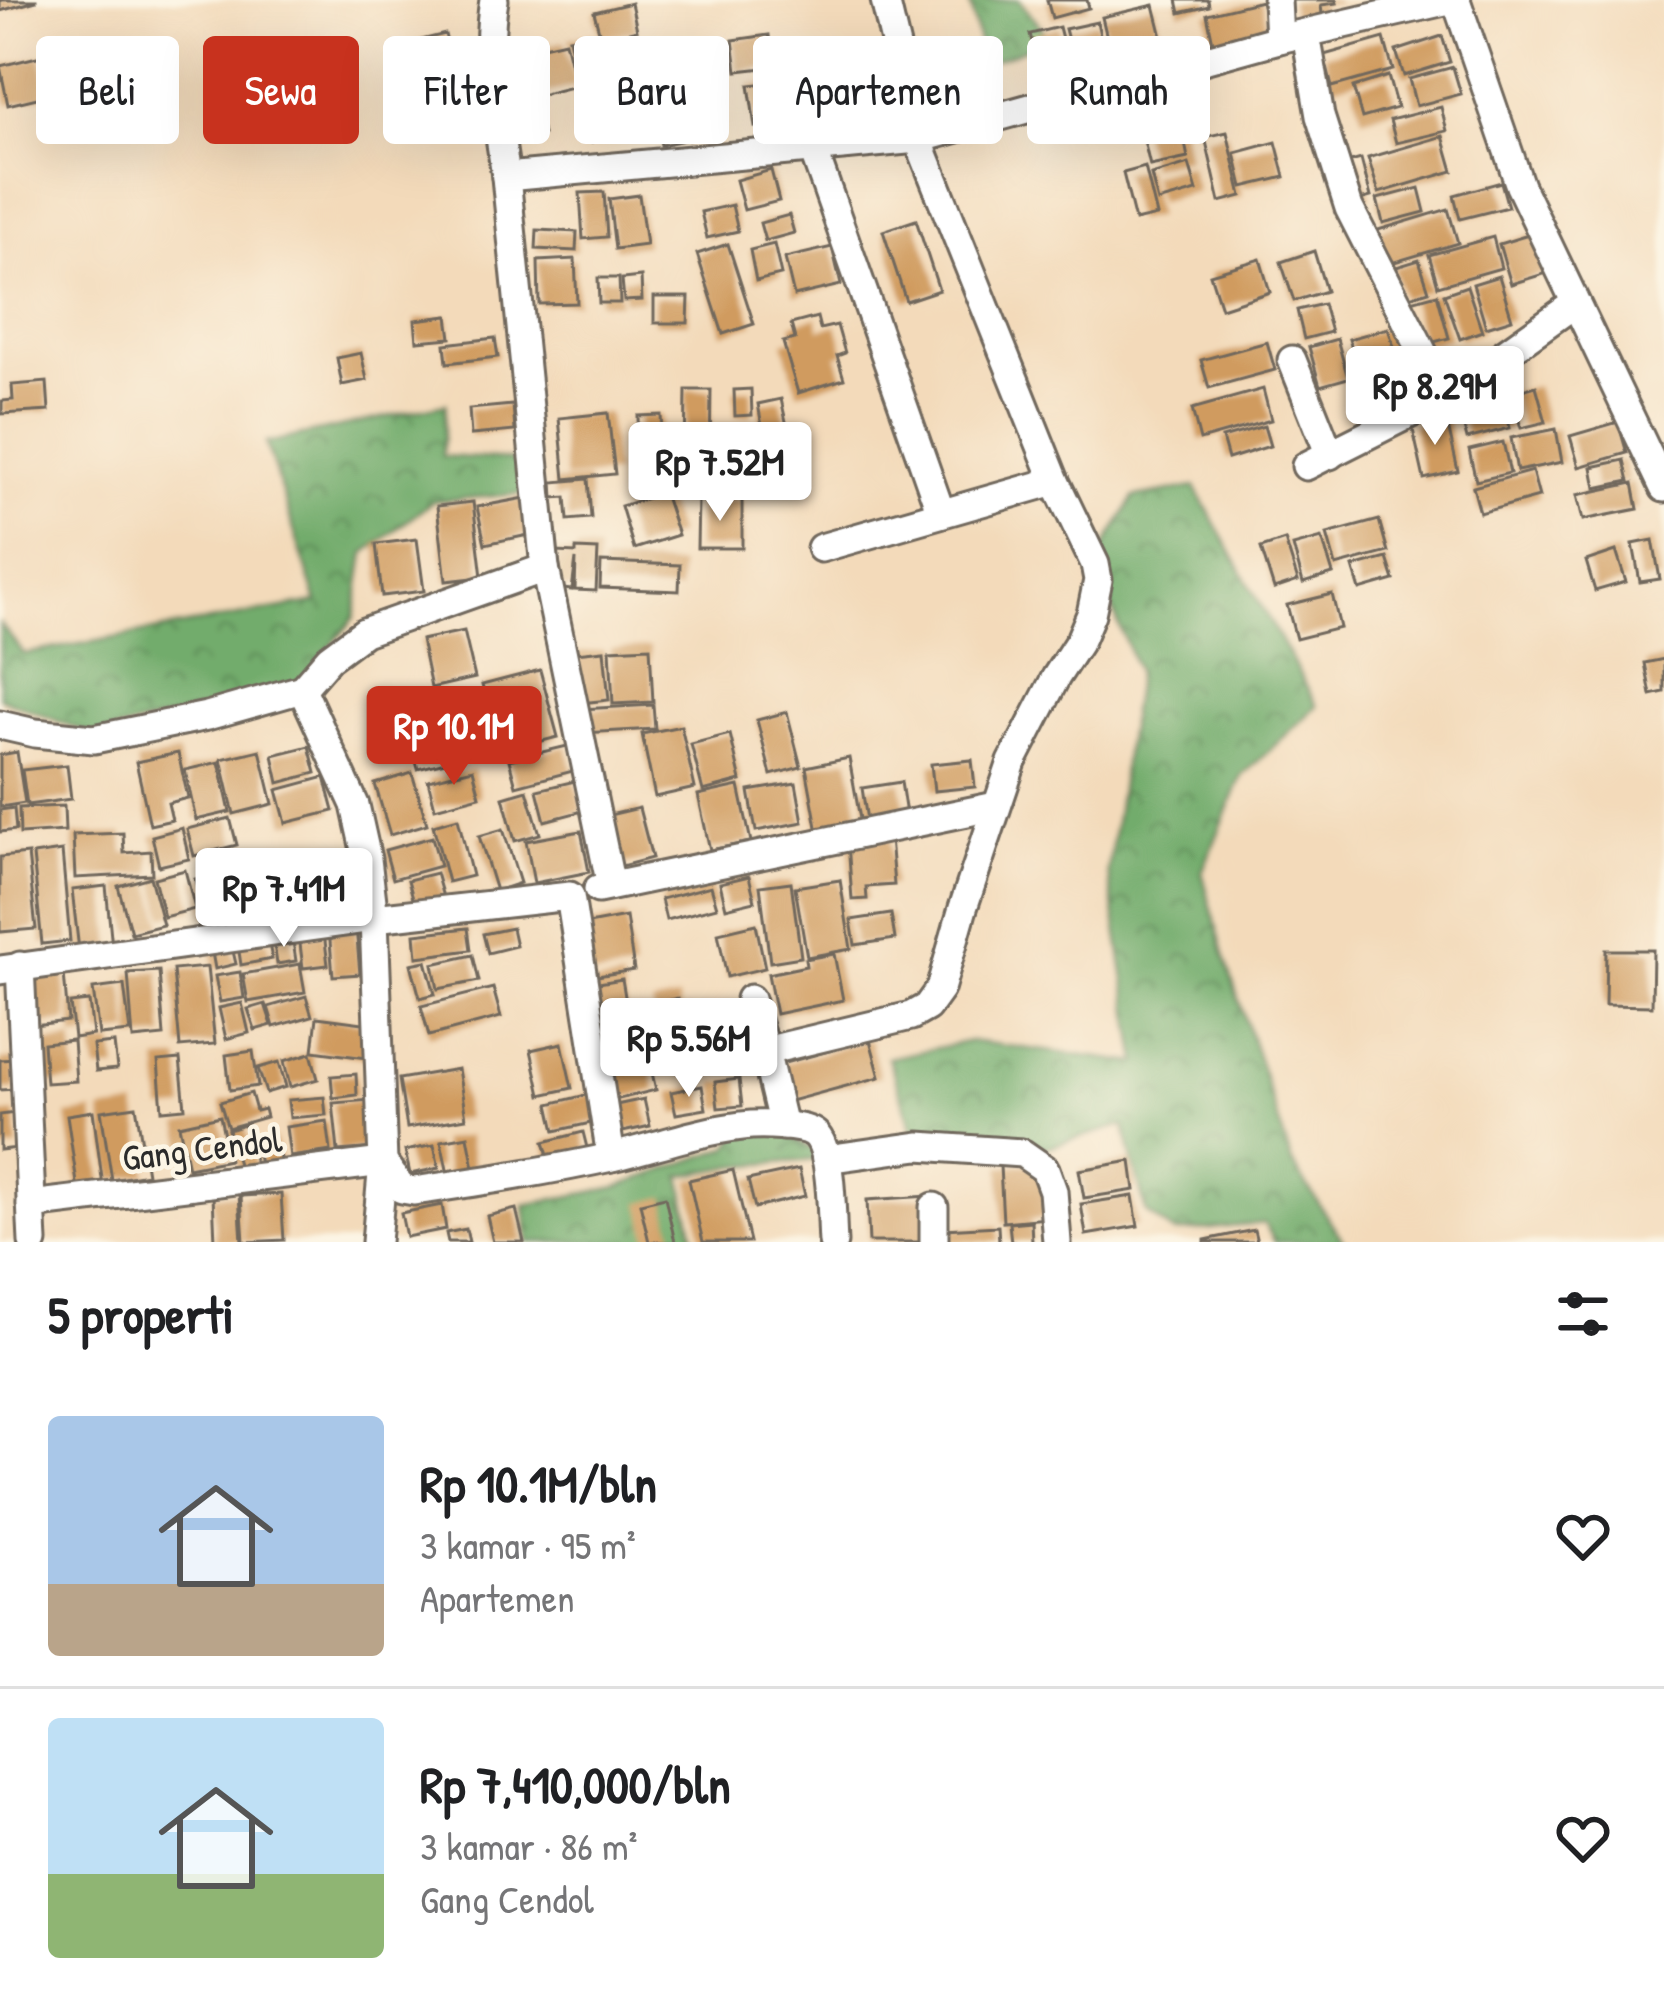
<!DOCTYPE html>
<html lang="id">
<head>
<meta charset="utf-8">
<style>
	:root { --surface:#fff; --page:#f2f2f2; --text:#202124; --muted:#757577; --line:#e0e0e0; --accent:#c8321e }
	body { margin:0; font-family:"Patrick Hand",sans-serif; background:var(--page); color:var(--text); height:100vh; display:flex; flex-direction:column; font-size:45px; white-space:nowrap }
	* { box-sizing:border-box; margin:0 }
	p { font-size:39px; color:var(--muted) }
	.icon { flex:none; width:66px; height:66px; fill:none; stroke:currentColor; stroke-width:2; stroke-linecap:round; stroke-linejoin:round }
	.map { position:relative; height:1242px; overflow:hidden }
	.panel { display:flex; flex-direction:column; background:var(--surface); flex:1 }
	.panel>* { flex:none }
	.top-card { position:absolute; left:36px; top:36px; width:1593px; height:108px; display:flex; gap:24px }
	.price { position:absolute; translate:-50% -102px; padding:0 27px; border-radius:12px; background:#fff; color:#222; font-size:39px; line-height:78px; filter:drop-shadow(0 3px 6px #0008) }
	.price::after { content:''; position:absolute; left:50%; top:72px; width:36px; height:27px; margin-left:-18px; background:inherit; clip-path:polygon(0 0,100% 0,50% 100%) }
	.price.active { background:var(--accent); color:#fff }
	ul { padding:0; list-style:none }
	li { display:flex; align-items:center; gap:36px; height:300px; padding:0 48px }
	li+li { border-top:3px solid var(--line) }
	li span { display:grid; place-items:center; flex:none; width:336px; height:240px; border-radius:12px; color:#555 }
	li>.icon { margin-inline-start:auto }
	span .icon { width:144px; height:144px; fill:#fffc; stroke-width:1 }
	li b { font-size:51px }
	h2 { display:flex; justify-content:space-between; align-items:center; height:144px; padding:0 48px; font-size:51px }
	.chip { padding:0 42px; border-radius:12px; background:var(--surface); box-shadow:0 12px 48px #0002; font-size:42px; line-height:108px }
	.chip.active { background:var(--accent); color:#fff }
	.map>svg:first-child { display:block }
</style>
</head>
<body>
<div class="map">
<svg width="1664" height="1242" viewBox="0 0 1664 1242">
	<defs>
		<pattern id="forest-crowns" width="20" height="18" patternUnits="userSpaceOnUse" patternTransform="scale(3)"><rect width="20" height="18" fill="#72ac6c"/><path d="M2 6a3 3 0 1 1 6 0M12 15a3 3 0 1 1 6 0" fill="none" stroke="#5e8c59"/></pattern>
	</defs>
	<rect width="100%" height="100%" fill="#fcf5e5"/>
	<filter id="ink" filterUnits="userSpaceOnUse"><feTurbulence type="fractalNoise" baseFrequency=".00833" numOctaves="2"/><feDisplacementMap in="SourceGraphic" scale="24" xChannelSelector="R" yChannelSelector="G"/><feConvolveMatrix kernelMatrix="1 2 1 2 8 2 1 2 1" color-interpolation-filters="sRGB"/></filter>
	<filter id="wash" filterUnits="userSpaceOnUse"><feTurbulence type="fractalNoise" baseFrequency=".004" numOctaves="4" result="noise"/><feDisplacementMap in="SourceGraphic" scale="48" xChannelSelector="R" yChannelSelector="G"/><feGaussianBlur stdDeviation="2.7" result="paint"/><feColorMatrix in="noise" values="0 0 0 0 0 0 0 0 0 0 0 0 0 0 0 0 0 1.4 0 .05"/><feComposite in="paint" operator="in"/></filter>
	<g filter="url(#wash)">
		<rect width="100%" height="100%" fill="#f3daba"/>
		<g fill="url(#forest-crowns)" stroke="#4e6c4c" stroke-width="3">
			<path d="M969,0h50l32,39 -67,25z"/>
			<path d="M446,404l-4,52 86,5 5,32 -100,8 -68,52 -10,64 -57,69 -203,50 -95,-38v-74l24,30 293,-52 -51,-159z"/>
			<path d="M1195,487l122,219 -75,70 -40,96 22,83 68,208 52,79h-69l-11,-19 -89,10 -29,-21 -22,-87 -94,27 -114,-14 -28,-80 82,-17 168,22 -30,-191 29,-201 -42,-107 39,-67z"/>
			<path d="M743,1127l36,1 47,31 -91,7 -54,10 14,66h-166l-4,-37 92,-18 112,-40z"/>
		</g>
		<g id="blocks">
			<g fill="#d09b5e">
				<path d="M0,0h36v1l-36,10z"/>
				<path d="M1047,0h40l2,8 -37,10z"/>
				<path d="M1177,0h31l1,6 -29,7z"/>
				<path d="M1290,0h46l1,3 -16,2 2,18 -29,4z"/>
				<path d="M1261,1l8,33 -55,13 -7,-33z"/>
				<path d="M631,3l6,27 -36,9 -7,-27z"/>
				<path d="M1154,5l8,32 -52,13 -8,-33z"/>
				<path d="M1097,22l8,34 -31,7 -9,-34z"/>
				<path d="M1059,27l15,58 -29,8 -15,-59z"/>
				<path d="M594,33l7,37 -24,6 -8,-38z"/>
				<path d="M445,34l10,42 -45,10 -9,-41z"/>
				<path d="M769,35l4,32 -36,4 -4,-31z"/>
				<path d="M1442,36l8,26 -46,14 -8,-25z"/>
				<path d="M1384,38l9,32 -61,17 -8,-32z"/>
				<path d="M565,41l11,45 -36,9 -10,-46z"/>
				<path d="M525,45l10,50 -26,5 -10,-49z"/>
				<path d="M635,50l15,67 -32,7 -14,-67z"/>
				<path d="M846,53l11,53 -41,8 -10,-53z"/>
				<path d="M41,56l9,39 -42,10 -8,-39z"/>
				<path d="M1453,67l8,27 -45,12 -7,-27z"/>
				<path d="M679,69l15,69 -33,7 -15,-69z"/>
				<path d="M1388,76l9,32 -35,10 -9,-31z"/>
				<path d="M595,78l14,60 -17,4 -13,-61z"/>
				<path d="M776,82l6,41 -27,4 -6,-42z"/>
				<path d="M536,102l7,32 -27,5 -7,-31z"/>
				<path d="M1441,107l6,24 -51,12 -6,-23z"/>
				<path d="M1181,123l7,35 -38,8 -8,-34z"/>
				<path d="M1227,132l15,64 -22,6 -15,-65z"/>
				<path d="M1443,136l10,35 -74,22 -11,-35z"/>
				<path d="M1276,142l9,35 -42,10 -8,-34z"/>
				<path d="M1361,159l10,38 -18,5 -10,-38z"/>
				<path d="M1189,164l8,27 -39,11 -7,-27z"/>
				<path d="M1145,167l12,49 -22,5 -12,-48z"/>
				<path d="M771,170l8,31 -35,9 -8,-30z"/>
				<path d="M1501,182l7,25 -48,12 -6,-24z"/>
				<path d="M1419,188l6,24 -42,11 -6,-24z"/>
				<path d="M604,192l3,45 -24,2 -3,-46z"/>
				<path d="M639,195l7,50 -31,4 -6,-50z"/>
				<path d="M732,205l6,26 -31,7 -6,-26z"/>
				<path d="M1448,209l10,34 -70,21 -10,-34z"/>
				<path d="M789,215l5,18 -29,8 -5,-18z"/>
				<path d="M916,220l23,70 -33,11 -23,-70z"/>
				<path d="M537,230l40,2 -1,19 -40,-2z"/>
				<path d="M1535,233l12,40 -36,11 -12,-40z"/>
				<path d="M1493,237l8,31 -63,18 -9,-31z"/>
				<path d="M728,244l26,80 -31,10 -26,-80z"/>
				<path d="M774,244l7,31 -25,6 -6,-31z"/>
				<path d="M832,247l9,38 -47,11 -9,-38z"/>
				<path d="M1314,251l12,40 -32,10 -13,-39z"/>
				<path d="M575,259l2,44 -38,1 -1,-43z"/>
				<path d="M1260,259l10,33 -49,16 -11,-34z"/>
				<path d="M1419,260l10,31 -26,8 -10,-31z"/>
				<path d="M1499,276l13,43 -26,8 -13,-43z"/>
				<path d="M641,277l1,23 -18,1 -2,-22z"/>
				<path d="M598,278h21l1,25h-21z"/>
				<path d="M1467,286l15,45 -22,8 -16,-45z"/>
				<path d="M1437,294l12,44 -26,7 -12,-44z"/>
				<path d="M654,297h35l-1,26h-34z"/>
				<path d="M1323,304l8,28 -27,7 -7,-29z"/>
				<path d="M448,316l3,22 -34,3 -2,-21z"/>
				<path d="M817,317l3,12 17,-4 8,28 -8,3 7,23 -46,14 -15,-51 12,-3 -4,-15z"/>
				<path d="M1388,328l11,35 -39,12 -11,-36z"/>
				<path d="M495,338l3,19 -51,6 -2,-19z"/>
				<path d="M1337,339l11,39 -28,8 -11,-39z"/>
				<path d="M1267,342l8,28 -66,18 -8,-28z"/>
				<path d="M361,353l6,27 -25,5 -5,-27z"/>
				<path d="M47,382l2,29 -47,3v-13l11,-1 -1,-15z"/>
				<path d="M1536,386l10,36 -25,6 -10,-35z"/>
				<path d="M751,389l1,26 -17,1 -1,-26z"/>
				<path d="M1263,389l8,31 -71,20 -8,-31z"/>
				<path d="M686,390h25l-1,69h-25z"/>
				<path d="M1501,391l9,37 -43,11 -9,-37z"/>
				<path d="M781,399l6,27 -24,5 -5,-27z"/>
				<path d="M513,405l2,26 -44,4 -2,-26z"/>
				<path d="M608,413l7,61 -50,5 -6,-61z"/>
				<path d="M661,415l2,41 -24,1 -1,-41z"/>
				<path d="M1446,417l12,54 -34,8 -12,-54z"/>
				<path d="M1618,422l9,31 -48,14 -9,-31z"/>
				<path d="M1264,426l6,20 -42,13 -6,-21z"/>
				<path d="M1556,429l6,33 -45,9 -6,-33z"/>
				<path d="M1503,442l7,31 -34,8 -7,-31z"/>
				<path d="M763,445l33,1 -1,21 -33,-2z"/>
				<path d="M1624,460l5,21 -33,7 -4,-21z"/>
				<path d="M1532,471l7,26 -59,16 -7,-26z"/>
				<path d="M588,479l3,39 -23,2 -2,-23 -12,1 -1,-16z"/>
				<path d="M1633,483l5,26 -55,11 -6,-25z"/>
				<path d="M664,493l14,42 -44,14 -13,-43z"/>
				<path d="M525,498l8,36 -48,10 -8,-37z"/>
				<path d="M698,499h44v49h-45z"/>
				<path d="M473,502l9,75 -36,4 -9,-75z"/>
				<path d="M1379,520l9,32 -52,14 -9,-32z"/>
				<path d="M1322,538l11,36 -30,9 -10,-37z"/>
				<path d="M417,539l7,52 -42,5 -6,-52z"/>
				<path d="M1285,540l13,41 -24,8 -13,-41z"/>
				<path d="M1653,540l7,39 -20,3 -7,-38z"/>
				<path d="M576,549l22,1 -2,41 -21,-1 1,-31 -4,31 -18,-2 3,-36 19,1z"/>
				<path d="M1616,551l10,31 -31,9 -9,-30z"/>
				<path d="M1387,558l7,22 -34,10 -7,-23z"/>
				<path d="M601,562l79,3 -1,26 -79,-3z"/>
				<path d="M1332,594l8,34 -44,11 -9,-34z"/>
				<path d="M464,631l11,47 -44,10 -10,-48z"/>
				<path d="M650,647l3,55 -40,2 -3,-55z"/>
				<path d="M604,650l5,50 -29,3 -5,-50z"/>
				<path d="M1664,659v33l-13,3 -6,-32z"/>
				<path d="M540,670l18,67 -58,15 -18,-67z"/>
				<path d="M653,705l2,24 -72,4 -2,-24z"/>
				<path d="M787,712l14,55 -30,8 -14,-55z"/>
				<path d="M464,720l9,35 -55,14 -9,-35z"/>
				<path d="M681,726l14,62 -40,9 -13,-63z"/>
				<path d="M730,734l11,47 -38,10 -12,-47z"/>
				<path d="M309,746l7,27 -37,10 -6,-28z"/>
				<path d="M567,746l6,25 -57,15 -7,-26z"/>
				<path d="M260,750l13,54 -39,10 -13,-55z"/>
				<path d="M17,752l8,51 -25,4v-52z"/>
				<path d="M178,753l10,45 -20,5 4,17 -22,5 -14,-63z"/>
				<path d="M849,758l13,72 -43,8 -13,-71z"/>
				<path d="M972,760l3,27 -41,4 -3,-27z"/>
				<path d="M219,762l11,50 -34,8 -11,-50z"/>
				<path d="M67,765l4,34 -44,6 -5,-35z"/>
				<path d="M473,769l7,27 -45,12 -7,-28z"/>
				<path d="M412,773l15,51 -37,11 -15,-51z"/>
				<path d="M325,777l9,34 -48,12 -9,-33z"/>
				<path d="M575,781l8,30 -38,10 -8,-31z"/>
				<path d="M901,782l6,39 -39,6 -6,-39z"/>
				<path d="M796,783l7,39 -47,9 -7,-40z"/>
				<path d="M739,786l12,56 -41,8 -12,-55z"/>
				<path d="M527,790l13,44 -25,7 -12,-44z"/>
				<path d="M64,806l1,25 -45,3 -1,-26z"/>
				<path d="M14,808l2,22 -16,2v-22z"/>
				<path d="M639,808l13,50 -38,10 -13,-51z"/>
				<path d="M230,818l7,27 -43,11 -7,-27z"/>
				<path d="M458,818l14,58 -24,6 -15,-57z"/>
				<path d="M182,828l7,31 -30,7 -7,-30z"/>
				<path d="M503,829l17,54 -24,8 -17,-55z"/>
				<path d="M581,831l8,41 -55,11 -8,-42z"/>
				<path d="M123,833l1,20 27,-2 1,23 -77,4 -2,-43z"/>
				<path d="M432,837l8,29 -47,13 -8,-29z"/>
				<path d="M890,838l4,47 -28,2 1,12 -15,1 -4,-58z"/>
				<path d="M62,851l8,90 -28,3 -9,-89z"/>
				<path d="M28,854l8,75 -36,3v-75z"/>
				<path d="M266,860l9,40 -26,5 -8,-39z"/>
				<path d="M348,862l9,38 -42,10 -9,-38z"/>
				<path d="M299,864l10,44 -25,6 -10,-44z"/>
				<path d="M229,869l10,38 -35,9 -9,-37z"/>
				<path d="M185,870l10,39 -31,8 -10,-39z"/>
				<path d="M436,873l9,31 -28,8 -9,-32z"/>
				<path d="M749,876l6,25 -29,7 -6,-25z"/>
				<path d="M150,877l13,48 -32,8 -13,-47z"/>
				<path d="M840,880l11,69 -44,8 -12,-70z"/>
				<path d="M791,882l10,75 -31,5 -10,-76z"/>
				<path d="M106,886l6,61 -33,3 -7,-60z"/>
				<path d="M711,886l6,21 -51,13 -5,-21z"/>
				<path d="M891,914l4,25 -40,6 -4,-25z"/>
				<path d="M626,917l8,53 -43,7 -8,-52z"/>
				<path d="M756,924l9,44 -38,9 -9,-44z"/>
				<path d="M356,927l4,47 -27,2 -4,-46z"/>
				<path d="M468,928l3,22 -54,7 -2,-23z"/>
				<path d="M512,928l4,18 -28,7 -5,-19z"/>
				<path d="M324,933l4,32 -25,3 -4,-32z"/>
				<path d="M292,935l4,26 -19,3 -4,-26z"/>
				<path d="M268,939l4,20 -31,6 -3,-20z"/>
				<path d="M232,947l4,17 -21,5 -3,-17z"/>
				<path d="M1606,950h47l-1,56 -47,-1z"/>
				<path d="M834,954l9,46 -67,14 -8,-40 38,-8 -1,-7z"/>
				<path d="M473,955l6,26 -41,8 -5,-25z"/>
				<path d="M426,961l9,33 -15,4 -9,-34z"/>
				<path d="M300,964l5,28 -57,10 -5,-28z"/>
				<path d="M207,967l8,77 -35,3 -7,-77z"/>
				<path d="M159,971l5,65 -31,3 -5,-66z"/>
				<path d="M240,972l4,26 -24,4 -5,-26z"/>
				<path d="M64,973l4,48 -35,4 -5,-48z"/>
				<path d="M622,979l6,35 -29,5 -6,-35z"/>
				<path d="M124,985l6,47 -31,3 -6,-46z"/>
				<path d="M493,988l8,29 -72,19 -8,-30z"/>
				<path d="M306,996l6,20 -38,11 -6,-20z"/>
				<path d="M678,998l7,34 -26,5 -7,-33z"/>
				<path d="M89,1001l4,34 -19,3 -4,-35z"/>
				<path d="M242,1003l7,30 -23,6 -7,-31z"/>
				<path d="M265,1004l7,21 -17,5 -7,-21z"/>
				<path d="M648,1016l5,20 -25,6 -5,-21z"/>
				<path d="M317,1017l54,7 -4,34 -54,-7z"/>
				<path d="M619,1021l3,21 -18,2 -3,-21z"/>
				<path d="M73,1040l3,41 -30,2 -3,-40z"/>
				<path d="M870,1040l10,37 -93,25 -10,-37z"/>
				<path d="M114,1043l3,26 -21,2 -3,-26z"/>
				<path d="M562,1043l10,45 -31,7 -10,-45z"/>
				<path d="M253,1051l5,35 -28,4 -4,-35z"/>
				<path d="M311,1053l7,26 -28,8 -6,-26z"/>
				<path d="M648,1056l8,34 -41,10 -8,-34z"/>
				<path d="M15,1059l1,30 -16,1v-30z"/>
				<path d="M180,1059l5,49 -23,2 -4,-49z"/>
				<path d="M279,1062l7,25 -20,6 -8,-25z"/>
				<path d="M458,1069l8,49 -59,10 -8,-49z"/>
				<path d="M356,1074l1,21 -24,3 -2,-22z"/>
				<path d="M739,1079l3,27 -24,2 -3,-26z"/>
				<path d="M702,1086l4,23 -30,5 -5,-22z"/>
				<path d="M598,1092l6,28 -49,11 -6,-27z"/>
				<path d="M251,1093l5,18 8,-2 2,8 -38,11 -8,-26z"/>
				<path d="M324,1097l2,18 -36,3 -2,-18z"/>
				<path d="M644,1099l6,27 -32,7 -6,-27z"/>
				<path d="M371,1100l4,48 -37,3 -5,-48z"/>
				<path d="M136,1106l11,68 -35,6 -11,-69z"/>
				<path d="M93,1111l10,75 -25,4 -11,-75z"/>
				<path d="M15,1113l3,35 -18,2v-35z"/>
				<path d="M220,1116l9,44 -41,8 -9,-43z"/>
				<path d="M327,1121l4,30 -41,6 -4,-30z"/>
				<path d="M244,1125l14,48 -16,5 -14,-48z"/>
				<path d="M583,1132l6,24 -38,10 -7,-24z"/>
				<path d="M468,1136l8,43 -26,5 -9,-43z"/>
				<path d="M274,1139l9,29 -20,6 -8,-29z"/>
				<path d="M434,1145l5,23 -29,6 -5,-23z"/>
				<path d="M1131,1161l4,29 -51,8 -5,-28z"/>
				<path d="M1031,1164l13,11 4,43 -45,4 -3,-56z"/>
				<path d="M799,1169l6,27 -50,12 -7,-28z"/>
				<path d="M733,1170l17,72h-47l-14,-62z"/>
				<path d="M239,1194l3,48h-27l-2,-47z"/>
				<path d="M281,1194l3,46 -40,2 -3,-46z"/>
				<path d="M929,1196l2,46h-62l-2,-42z"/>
				<path d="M1133,1196l5,30 -52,9 -5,-31z"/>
				<path d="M665,1197l10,45h-26l-9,-39z"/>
				<path d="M442,1205l4,24 -40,8 -5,-24z"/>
				<path d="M516,1209l8,33h-31l-6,-26z"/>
				<path d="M1031,1221l1,21h-21l-2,-19z"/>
				<path d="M998,1226l1,16h-55v-13z"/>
				<path d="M466,1229l3,13h-21l-2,-9z"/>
				<path d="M1254,1230l3,12h-52v-2z"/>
			</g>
		</g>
	</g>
	<g filter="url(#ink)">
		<use href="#blocks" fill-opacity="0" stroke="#71685d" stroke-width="3"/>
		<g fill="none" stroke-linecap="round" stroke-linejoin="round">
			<defs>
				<g id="minor">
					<path d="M494,0c-10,59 4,118 12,177"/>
					<path d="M1277,0l2,39"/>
					<path d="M1456,0l64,186 144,302"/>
					<path d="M1306,34l14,82 29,92 96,188"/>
					<path d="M813,149l128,364"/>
					<path d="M1292,360l38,95"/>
					<path d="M1306,466l139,-70 129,-92"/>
					<path d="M821,548l234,-67"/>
					<path d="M302,689l27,-31 35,-26 181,-64"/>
					<path d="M0,725l35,8 59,6 113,-23 95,-27 53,116 12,54 7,59 9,244 -7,80"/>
					<path d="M611,886l-66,-318 -39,-391 412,-38 361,-100 170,-39"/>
					<path d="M598,889l398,-83"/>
					<path d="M20,966l13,276"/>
					<path d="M0,970l374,-52 196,-22 41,261"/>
					<path d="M750,999l15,52"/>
					<path d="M783,1126l-18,-75 146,-35 16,-9 13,-18 23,-81 49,-146 44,-85 24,-37 11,-26 7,-34 -3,-16 -40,-83 -137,-342 -33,-139"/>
					<path d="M826,1159l93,-13 103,7 23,16 8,22 4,51"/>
					<path d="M31,1205l352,-43 19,27 12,2c68,-10 135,-20 202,-35 41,-10 84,-25 126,-30 15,-2 62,-2 73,8 18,16 16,83 18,108"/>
					<path d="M934,1242v-35"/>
				</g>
			</defs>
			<use href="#minor" stroke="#71685d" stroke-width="33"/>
			<use href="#minor" stroke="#fff" stroke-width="27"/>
		</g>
	</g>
	<g text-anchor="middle" stroke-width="9" stroke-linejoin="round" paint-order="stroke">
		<g font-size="36" fill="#2b2b2b" stroke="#fcf5e5">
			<text transform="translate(202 1148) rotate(-7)" y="13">Gang Cendol</text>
		</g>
	</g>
</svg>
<b class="price" style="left:1435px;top:448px">Rp 8.29M</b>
<b class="price" style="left:720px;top:524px">Rp 7.52M</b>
<b class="price active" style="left:454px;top:788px">Rp 10.1M</b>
<b class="price" style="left:284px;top:950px">Rp 7.41M</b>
<b class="price" style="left:689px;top:1100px">Rp 5.56M</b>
<div class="top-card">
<a class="chip">Beli</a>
<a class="chip active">Sewa</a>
<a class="chip">Filter</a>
<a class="chip">Baru</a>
<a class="chip">Apartemen</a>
<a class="chip">Rumah</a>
</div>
</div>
<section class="panel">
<h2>5 properti<svg class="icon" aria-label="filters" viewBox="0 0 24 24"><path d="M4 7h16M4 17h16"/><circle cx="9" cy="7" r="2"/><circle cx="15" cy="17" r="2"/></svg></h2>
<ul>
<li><span style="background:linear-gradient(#a9c7e8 70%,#b9a48a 0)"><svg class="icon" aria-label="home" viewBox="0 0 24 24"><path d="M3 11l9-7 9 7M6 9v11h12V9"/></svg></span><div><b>Rp 10.1M/bln</b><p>3 kamar · 95 m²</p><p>Apartemen</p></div><svg class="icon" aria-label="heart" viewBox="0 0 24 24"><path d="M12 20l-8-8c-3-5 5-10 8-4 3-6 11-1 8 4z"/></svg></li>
<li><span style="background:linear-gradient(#bfe0f5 65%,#8fb573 0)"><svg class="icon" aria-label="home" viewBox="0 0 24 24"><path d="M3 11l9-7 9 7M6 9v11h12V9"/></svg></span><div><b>Rp 7,410,000/bln</b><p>3 kamar · 86 m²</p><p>Gang Cendol</p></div><svg class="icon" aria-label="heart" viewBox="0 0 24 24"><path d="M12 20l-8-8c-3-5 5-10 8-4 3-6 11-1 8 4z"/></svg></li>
</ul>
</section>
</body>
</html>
